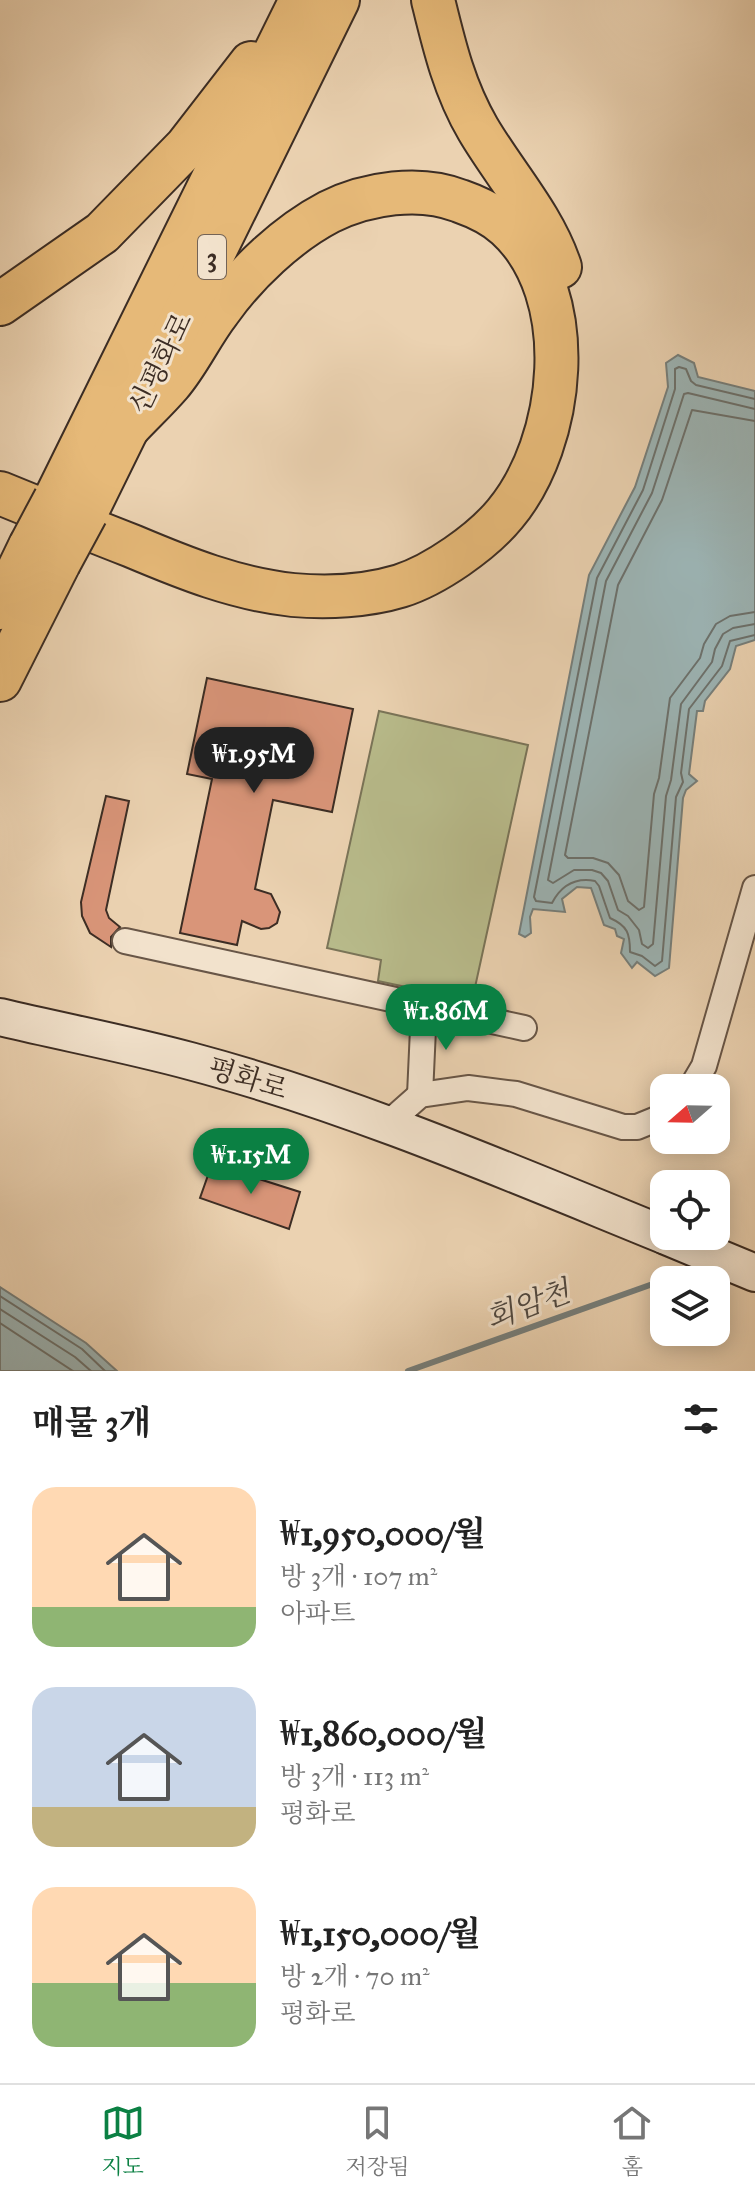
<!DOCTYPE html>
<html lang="ko">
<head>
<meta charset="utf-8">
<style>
	:root { --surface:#fff; --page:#f6f6f6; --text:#222; --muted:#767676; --line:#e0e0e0; --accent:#0b8043 }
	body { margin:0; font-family:"IM FELL Great Primer","Noto Serif KR",serif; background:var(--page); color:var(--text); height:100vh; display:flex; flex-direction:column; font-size:30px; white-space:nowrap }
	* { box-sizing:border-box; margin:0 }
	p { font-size:26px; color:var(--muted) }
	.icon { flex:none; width:44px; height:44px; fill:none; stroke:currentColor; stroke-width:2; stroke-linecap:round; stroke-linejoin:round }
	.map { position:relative; height:1371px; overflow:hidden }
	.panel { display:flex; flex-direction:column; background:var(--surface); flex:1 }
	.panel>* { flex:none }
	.needle { width:52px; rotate:250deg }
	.controls { position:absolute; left:650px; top:1074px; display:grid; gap:16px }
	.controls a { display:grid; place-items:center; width:80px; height:80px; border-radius:16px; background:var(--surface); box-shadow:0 4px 20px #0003; font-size:40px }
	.price { position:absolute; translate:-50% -68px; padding:0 18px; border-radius:28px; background:var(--accent); color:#fff; font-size:26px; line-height:52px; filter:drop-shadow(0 2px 4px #0008) }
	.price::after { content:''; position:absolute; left:50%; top:48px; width:24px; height:18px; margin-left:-12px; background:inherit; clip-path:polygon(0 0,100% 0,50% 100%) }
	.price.on { background:#222; color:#fff }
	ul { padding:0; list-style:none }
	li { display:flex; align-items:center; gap:24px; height:200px; padding:0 32px }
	li span { display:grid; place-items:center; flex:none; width:224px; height:160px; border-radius:24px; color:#555 }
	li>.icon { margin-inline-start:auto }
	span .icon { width:96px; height:96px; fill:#fffc; stroke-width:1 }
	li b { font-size:34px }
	h2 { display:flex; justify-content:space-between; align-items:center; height:96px; padding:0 32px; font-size:34px }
	.menu { display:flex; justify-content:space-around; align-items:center; height:112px; border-top:2px solid var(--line); background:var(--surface); font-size:22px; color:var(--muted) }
	.menu a { display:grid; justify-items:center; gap:4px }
	.menu .on { color:var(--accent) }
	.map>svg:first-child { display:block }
</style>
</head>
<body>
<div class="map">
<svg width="755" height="1371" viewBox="0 0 755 1371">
	<rect width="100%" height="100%" fill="#ebd2b1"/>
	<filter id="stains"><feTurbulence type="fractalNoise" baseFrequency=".0025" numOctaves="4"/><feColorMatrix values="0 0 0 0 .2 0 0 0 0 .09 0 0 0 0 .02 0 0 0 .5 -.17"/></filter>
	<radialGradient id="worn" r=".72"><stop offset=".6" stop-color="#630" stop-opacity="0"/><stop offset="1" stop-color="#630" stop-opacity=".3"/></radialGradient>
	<path fill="#b8bb8b" stroke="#7a7458" stroke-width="2" d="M379,711l149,34 -56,256 -94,-20 3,-21 -54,-12z"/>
	<g fill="#9cb5b6" stroke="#767f7c" stroke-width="2">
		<path d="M678,355l16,8 4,14 57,14v249l-19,6 -6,23 -25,32 -2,10h-6l-8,63 8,7 -11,9 -3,8 -14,170 -14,8 -18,-14 -5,6 -11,-15 3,-14 -7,-3 -2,-7 -11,-4 -13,-37 -14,-1 -15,12 3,13 -32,-3 -3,8 1,16 -6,4 -6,-3 70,-359 46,-88 33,-100 -2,-24z"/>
		<path d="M0,1287l86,56 31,28h-117z"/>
	</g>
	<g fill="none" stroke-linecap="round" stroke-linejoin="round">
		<g stroke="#6c716d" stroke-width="2">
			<path d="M755,399l-59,-14 -5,-4 -5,-12 -7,-2 -4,2v20l-32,101 -46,88 -63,319 2,4 16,2c9,-17 22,-26 43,-22l4,5 11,32c18,8 20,16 20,34l12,4 13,10 7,-5 14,-164 7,-15 -2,-9 8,-64 33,-43 8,-25 25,-6"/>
			<path d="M755,409l-67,-16 -4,1 -32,99 -46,88 -58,299 5,3 21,-13h18l9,3 7,8 10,29 10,6 11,14 3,14 6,4 5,-4 13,-148 5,-16 10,-76 31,-42 3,-13 8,-15 10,-6 22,-4"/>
			<path d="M755,421l-63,-11 -30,90 -44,85 -53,270 3,3h25l15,5 11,12 9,26 11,9 5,-3 10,-113 5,-16 11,-80 30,-40 4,-14 12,-20 14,-8 25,-4"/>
			<path d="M0,1296l82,53 23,22"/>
			<path d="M0,1309l75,48 16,14"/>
			<path d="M0,1323l73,48"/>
		</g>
		<g stroke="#767f7c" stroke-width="6">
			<path d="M664,1280l39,-14"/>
			<path d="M408,1371l256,-91"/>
		</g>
	</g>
	<g fill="#d99579" stroke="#3c2d24" stroke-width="2">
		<path d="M207,678l146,31 -21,103 -59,-12 -18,89 16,5 9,18 -3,11 -8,5 -8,1 -19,-8 -5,24 -57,-12 32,-154 -25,-5z"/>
		<path d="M106,796l23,5 -23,109 3,8 11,9 -9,10v10l-21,-14 -8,-17 -1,-14z"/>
		<path d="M212,1164l88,28 -11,37 -89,-31z"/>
	</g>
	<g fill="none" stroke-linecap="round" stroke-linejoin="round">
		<defs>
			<g id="minor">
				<path d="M125,941l399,87"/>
				<path d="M691,1088l13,-22 51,-178"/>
				<path d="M420,1095l4,-88"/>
				<path d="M385,1126l35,-31 48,-7 48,6 107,33h14l27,-11"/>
			</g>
			<g id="secondary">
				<path d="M0,1017c63,15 127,27 190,44 162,43 319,111 474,174"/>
				<path d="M666,1236l89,37"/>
			</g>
			<g id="trunk">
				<path d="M433,0c11,45 21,88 45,129 27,46 65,87 82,138"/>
				<path d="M0,304l102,-71 84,-86 65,-84"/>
				<path d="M0,493c44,18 88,36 132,53 52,22 104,43 161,49 34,3 74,1 107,-9 35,-11 82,-44 105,-72 60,-72 76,-219 2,-287 -13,-12 -30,-20 -47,-26 -40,-16 -93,-8 -131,11 -42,22 -83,61 -110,99 -18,23 -30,51 -49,73 -13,15 -28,29 -42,44"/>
				<path d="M55,499l246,-499"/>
				<path d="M86,513l252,-513"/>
				<path d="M0,608l30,-62"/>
				<path d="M0,680l59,-117"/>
			</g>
		</defs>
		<use href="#minor" stroke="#685647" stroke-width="28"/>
		<use href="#secondary" stroke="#3c2d24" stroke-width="40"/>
		<use href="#trunk" stroke="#3c2d24" stroke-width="46"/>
		<use href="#minor" stroke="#f2e2cc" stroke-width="24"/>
		<use href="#secondary" stroke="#f2e2cc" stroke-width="36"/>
		<use href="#trunk" stroke="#e6b978" stroke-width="42"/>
		<defs>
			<g id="trunk-bridge">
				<path d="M30,546l25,-47"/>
				<path d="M59,563l27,-50"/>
			</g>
		</defs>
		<use href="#trunk-bridge" stroke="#3c2d24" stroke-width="46" stroke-linecap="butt"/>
		<use href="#trunk-bridge" stroke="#e6b978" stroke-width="42"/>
	</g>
	<g text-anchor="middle" stroke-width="6" stroke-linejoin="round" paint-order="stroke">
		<rect fill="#f2e2cc" stroke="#736356" stroke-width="2" x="198" y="235" width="28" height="44" rx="6"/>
		<g font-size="26" font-weight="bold" fill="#3c2d24">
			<text x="212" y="266">3</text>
		</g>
		<g font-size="28" fill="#3c2d24" stroke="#f2e2cc">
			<text transform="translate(160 363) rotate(-64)" y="10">신평화로</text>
			<text transform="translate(248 1078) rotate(17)" y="10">평화로</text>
		</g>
		<g font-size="30" font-style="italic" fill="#4f4841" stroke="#f2e2cc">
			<text transform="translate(528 1305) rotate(-20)" y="10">회암천</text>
		</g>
	</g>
	<rect width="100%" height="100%" filter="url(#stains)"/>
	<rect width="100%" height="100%" fill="url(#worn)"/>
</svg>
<div class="controls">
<a><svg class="needle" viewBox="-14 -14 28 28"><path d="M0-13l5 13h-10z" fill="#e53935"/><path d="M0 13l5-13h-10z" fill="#767676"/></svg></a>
<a><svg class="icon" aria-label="locate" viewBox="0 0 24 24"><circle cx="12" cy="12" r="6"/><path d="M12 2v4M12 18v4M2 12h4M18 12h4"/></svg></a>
<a><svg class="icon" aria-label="layers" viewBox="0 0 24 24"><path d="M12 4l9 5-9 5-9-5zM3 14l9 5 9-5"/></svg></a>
</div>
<b class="price on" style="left:254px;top:795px">₩1.95M</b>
<b class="price" style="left:446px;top:1052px">₩1.86M</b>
<b class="price" style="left:251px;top:1196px">₩1.15M</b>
</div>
<section class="panel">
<h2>매물 3개<svg class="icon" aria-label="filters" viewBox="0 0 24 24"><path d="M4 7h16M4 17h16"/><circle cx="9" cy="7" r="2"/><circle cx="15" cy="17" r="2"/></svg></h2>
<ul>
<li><span style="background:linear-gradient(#ffd9b3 75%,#8fb573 0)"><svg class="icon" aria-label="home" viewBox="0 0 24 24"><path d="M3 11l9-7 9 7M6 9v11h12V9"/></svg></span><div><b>₩1,950,000/월</b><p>방 3개 · 107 m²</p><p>아파트</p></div></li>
<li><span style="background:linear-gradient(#c9d6e8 75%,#c2b280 0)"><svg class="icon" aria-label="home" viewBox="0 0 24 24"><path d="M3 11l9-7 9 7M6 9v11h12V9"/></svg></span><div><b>₩1,860,000/월</b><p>방 3개 · 113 m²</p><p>평화로</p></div></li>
<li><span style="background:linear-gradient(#ffd9b3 60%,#8fb573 0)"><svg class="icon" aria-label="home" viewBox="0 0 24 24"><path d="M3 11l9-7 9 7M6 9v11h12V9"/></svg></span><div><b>₩1,150,000/월</b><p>방 2개 · 70 m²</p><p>평화로</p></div></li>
</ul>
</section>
<nav class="menu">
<a class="on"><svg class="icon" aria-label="map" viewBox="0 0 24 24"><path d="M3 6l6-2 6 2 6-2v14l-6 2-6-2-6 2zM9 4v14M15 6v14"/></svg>지도</a>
<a><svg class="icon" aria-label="saved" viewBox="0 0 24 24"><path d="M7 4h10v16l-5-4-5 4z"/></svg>저장됨</a>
<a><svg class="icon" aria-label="home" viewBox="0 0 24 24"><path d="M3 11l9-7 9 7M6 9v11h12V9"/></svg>홈</a>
</nav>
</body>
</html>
